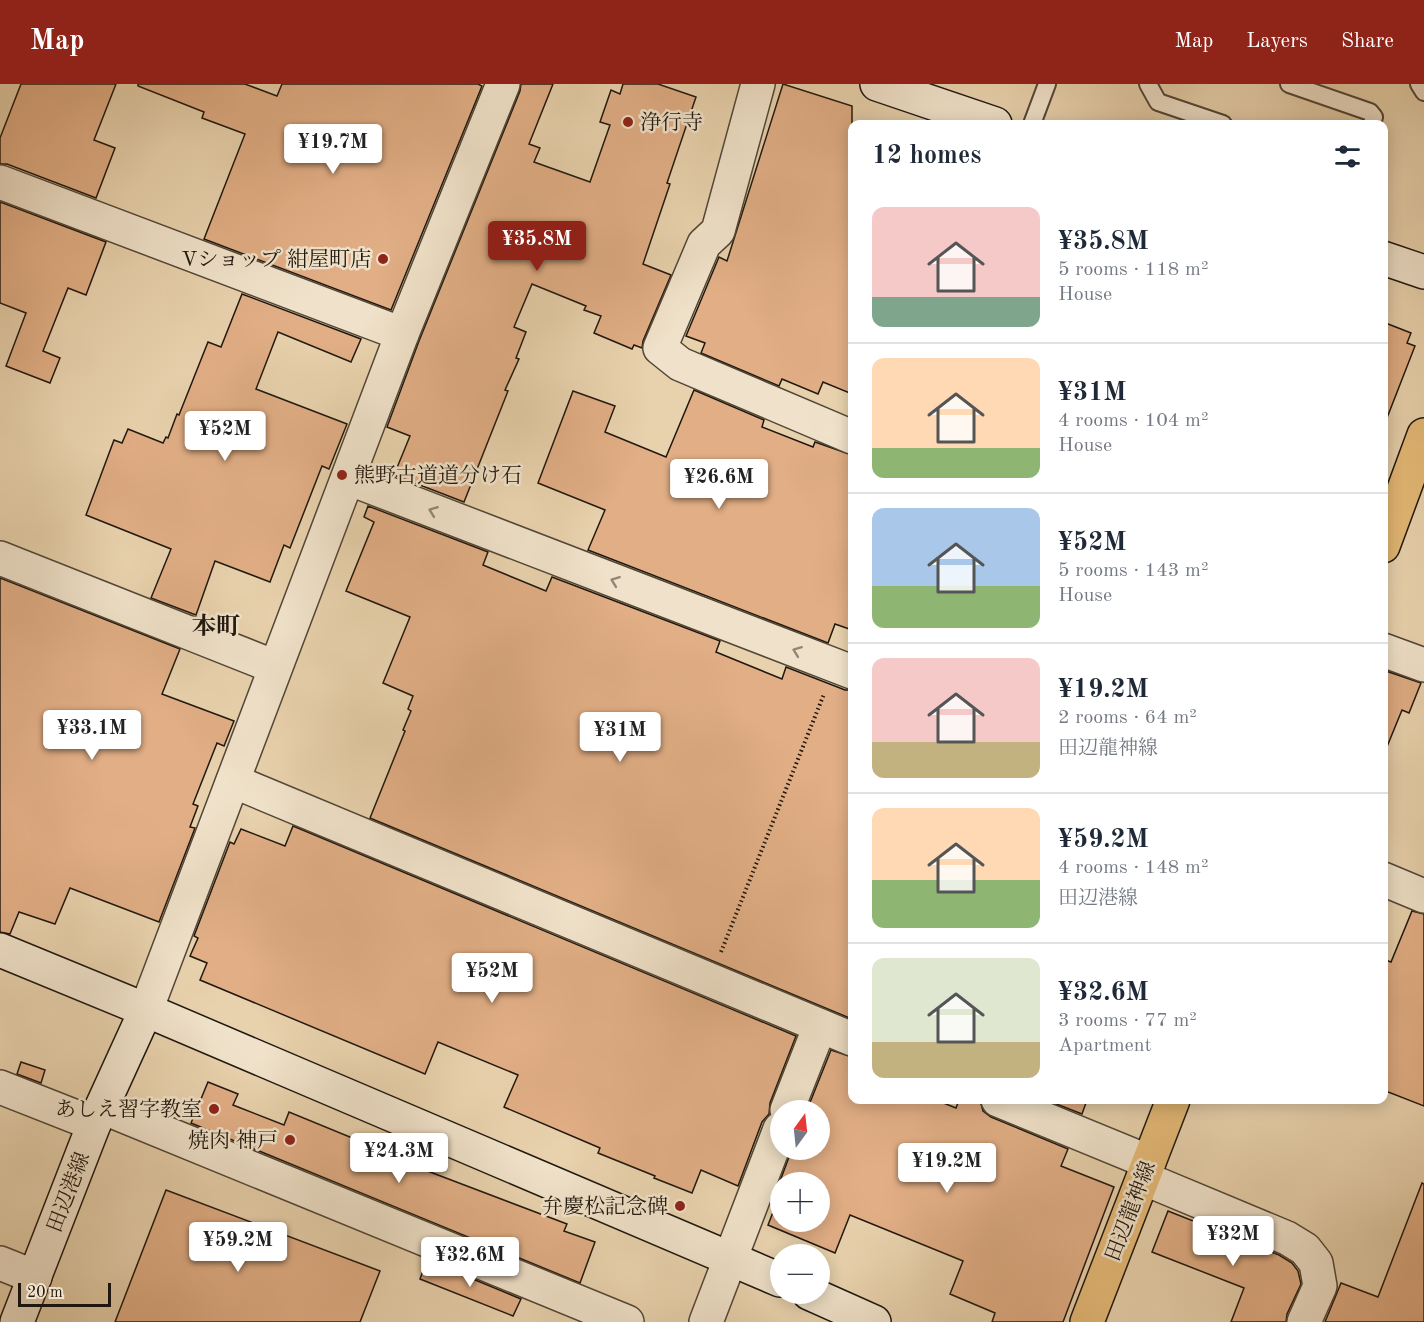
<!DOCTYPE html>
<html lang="en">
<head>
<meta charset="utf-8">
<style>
	:root { --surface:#fff; --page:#f2f2f3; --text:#1f2937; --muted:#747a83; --line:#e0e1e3; --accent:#8f2418 }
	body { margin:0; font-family:"Old Standard TT","Noto Serif JP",serif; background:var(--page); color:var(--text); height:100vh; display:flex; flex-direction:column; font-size:22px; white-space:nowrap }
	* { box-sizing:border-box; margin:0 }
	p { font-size:20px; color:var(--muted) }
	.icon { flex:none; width:33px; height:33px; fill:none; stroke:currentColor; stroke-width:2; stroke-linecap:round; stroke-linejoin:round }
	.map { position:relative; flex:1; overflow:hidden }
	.side { position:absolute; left:848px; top:36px; width:540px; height:984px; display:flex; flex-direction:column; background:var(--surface); border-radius:12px; box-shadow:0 3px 15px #0003 }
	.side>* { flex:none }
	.needle { width:39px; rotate:15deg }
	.fabs { position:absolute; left:770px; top:1016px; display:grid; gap:12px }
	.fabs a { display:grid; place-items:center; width:60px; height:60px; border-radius:50%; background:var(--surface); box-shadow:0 3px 15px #0003; font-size:30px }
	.scale { position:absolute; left:18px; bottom:15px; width:93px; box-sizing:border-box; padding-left:6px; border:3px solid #20180f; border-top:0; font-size:16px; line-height:21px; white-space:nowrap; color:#20180f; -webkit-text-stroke:4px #f0e2ca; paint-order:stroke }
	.price { position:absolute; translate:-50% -51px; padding:0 14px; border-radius:6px; background:#fff; color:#222; font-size:20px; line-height:39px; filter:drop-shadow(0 2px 3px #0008) }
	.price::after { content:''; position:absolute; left:50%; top:36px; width:18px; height:14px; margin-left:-9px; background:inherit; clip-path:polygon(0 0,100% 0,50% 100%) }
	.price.selected { background:var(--accent); color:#fff }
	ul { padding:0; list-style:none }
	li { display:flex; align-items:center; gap:18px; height:150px; padding:0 24px }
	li+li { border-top:2px solid var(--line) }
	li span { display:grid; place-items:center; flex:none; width:168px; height:120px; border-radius:12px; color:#555 }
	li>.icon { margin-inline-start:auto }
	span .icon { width:72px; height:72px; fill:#fffc; stroke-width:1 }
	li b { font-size:26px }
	h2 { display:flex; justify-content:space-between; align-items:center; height:72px; padding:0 24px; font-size:26px }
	header { display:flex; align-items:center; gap:36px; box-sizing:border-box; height:84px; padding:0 30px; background:var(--accent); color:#fff }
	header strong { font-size:28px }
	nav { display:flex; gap:33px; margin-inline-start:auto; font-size:21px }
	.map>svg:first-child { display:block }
</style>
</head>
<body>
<header>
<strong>Map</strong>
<nav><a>Map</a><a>Layers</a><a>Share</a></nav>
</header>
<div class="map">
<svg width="1424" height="1238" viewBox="0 0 1424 1238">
	<rect width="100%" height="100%" fill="#e8d2ad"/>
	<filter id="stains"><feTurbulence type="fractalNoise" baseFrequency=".00333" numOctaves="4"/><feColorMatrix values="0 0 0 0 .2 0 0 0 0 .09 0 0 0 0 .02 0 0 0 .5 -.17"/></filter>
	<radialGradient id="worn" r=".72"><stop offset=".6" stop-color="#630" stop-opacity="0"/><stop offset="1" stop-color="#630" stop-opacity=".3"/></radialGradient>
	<g fill="#e1ae85" stroke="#20180f" stroke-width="1.5" fill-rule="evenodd">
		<path d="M21,0h95l-22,56 21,8 -19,50 -89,-34h-7v-26z"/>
		<path d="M138,0h107l32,12 5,-12h196l4,2 -91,224 -187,-71 41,-105 -43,-16 2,-6 -66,-26z"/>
		<path d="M521,0h32l-24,60 11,4 -6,14 56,20 20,-57 -10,-3 11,-32 9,4 3,-10h35l38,13 -29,86 3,1 -27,80 28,11 -28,66 -1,7 -8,-3 -2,4 -38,-16 7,-17 -17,-6 2,-4 -54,-22 -18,43 12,5 -10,26 3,1 -14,31 3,1 -44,111 -70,-27 16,-39 -23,-9 32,-86 101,-250z"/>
		<path d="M783,0l69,22v288l-29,-12 -5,12 -36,-15 -3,7 -78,-33 4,-10 -19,-7 33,-79 8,4z"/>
		<path d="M0,118l106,40 -20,53 -18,-7 -25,63 17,7 -10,25 -44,-17 20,-53 -26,-10z"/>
		<path d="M242,210l119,45 -10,23 -73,-30 -22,57 91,35 -18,45 -7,-3 -32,82 -6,-3 -14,37 -55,-21 -19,54 -45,-17 20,-49 -85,-34 28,-75 8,3 6,-14 35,14 3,-6 2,1 9,-24 2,1 29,-73 13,5z"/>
		<path d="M1383,238l28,11 -4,10 8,3 -30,77 -2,-1z"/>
		<path d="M694,306l70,30 -2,7 51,20 2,-5 37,13v175l-17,-6 -7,19 -240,-93 17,-40 -67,-27 35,-92 42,15 -10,26 61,25z"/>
		<path d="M368,422l120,46 -5,13 63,26 6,-14 168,64 -4,11 66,27 4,-12 59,23h7v329l-482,-201 35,-87 -2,-1 8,-19 -3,-2 5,-13 -30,-13 27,-66 -64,-26 28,-69 -10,-5z"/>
		<path d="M0,494l180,71 -18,45 72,27 -10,25 -7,-3 -24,61 5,2 -8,21 5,1 -36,94 -89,-34 -15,36 -36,-12 -9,22 -10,-2z"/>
		<path d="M1383,586l38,13 -12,30 -7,-3 -18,44z"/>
		<path d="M293,742l503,210 -26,67 -1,11 -7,8 -24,64 -37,-16 -9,23 -38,-15 1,-2 -57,-23 2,-5 -96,-41 14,-32 -80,-33 -13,32 -225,-94 7,-17 -17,-7 8,-18 -4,-2 36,-94 4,2 7,-15 44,17z"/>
		<path d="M1412,827l12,3v192l-41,-16v-131l8,3z"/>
		<path d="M831,966l21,7v43h84l20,8 3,-8h21l3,11 8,6 77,32 -7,17 53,21 -51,135h-71l3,-9 -45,-19 13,-33 -113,-46 -15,38 -67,-28 9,-23 -4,-2 19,-51h27v-39h-12zM780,1098h39v39h-39z"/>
		<path d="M21,978l24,8 -4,13 -24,-9z"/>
		<path d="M208,998l30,12 -5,11 51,20 5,-13 129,53 -1,2 150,57 -3,7 31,11 -15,41 -389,-160z"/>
		<path d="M1046,1016h41l-5,14z"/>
		<path d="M1422,1099l2,1v138h-99l16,-39 37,14z"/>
		<path d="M166,1106l214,81 -20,51h-245z"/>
		<path d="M1168,1127l111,44 13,8 6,8 3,13 -14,30 -1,8h-55l13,-34 -92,-36z"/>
		<path d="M427,1176l94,39 -8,17 -93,-37z"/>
	</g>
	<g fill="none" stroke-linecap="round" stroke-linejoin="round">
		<defs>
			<g id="lane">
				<path d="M1148,0l10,18 65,22"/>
				<path d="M1289,0l81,28 4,5 -2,7"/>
				<path d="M1419,0l5,8"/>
				<path d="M1032,40l15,-40"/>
			</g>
			<g id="street">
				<path d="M758,0l-40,147 -14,13 -44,104 20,16 172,73"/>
				<path d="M0,98l402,152"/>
				<path d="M348,394l504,194"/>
				<path d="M0,474l275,109"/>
				<path d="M1383,566l41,15"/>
				<path d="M233,697l619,258"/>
				<path d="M1383,795l41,17"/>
				<path d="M146,926l256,-676 101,-250"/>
				<path d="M0,1003l94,37"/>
				<path d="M998,1016l151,62"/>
				<path d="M102,1023l525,215"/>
				<path d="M787,1026l33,-84"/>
				<path d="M1143,1094l144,60 18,11 11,14 4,23 -16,36"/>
				<path d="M0,1179l35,14"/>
				<path d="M706,1238l74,-193"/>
			</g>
			<g id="secondary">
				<path d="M877,0l118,40"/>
				<path d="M1383,174l41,14"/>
				<path d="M0,866l146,60 634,270"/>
				<path d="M809,1209l65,29"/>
				<path d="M17,1238l77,-198 52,-114"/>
			</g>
			<g id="primary">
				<path d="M1383,462l41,-111"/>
				<path d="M1087,1238l86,-222"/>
			</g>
		</defs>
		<use href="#lane" stroke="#524636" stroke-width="20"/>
		<use href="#street" stroke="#524636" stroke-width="36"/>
		<use href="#secondary" stroke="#20180f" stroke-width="36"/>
		<use href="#primary" stroke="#20180f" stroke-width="36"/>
		<path stroke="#20180f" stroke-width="4" stroke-dasharray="1.5 3" stroke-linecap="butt" d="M721,868l103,-258"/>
		<use href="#lane" stroke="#f0e2ca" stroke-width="16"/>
		<use href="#street" stroke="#f0e2ca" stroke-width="33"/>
		<use href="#secondary" stroke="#f0e2ca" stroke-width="33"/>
		<use href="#primary" stroke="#e4b976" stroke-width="33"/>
	</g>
	<defs><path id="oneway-chevron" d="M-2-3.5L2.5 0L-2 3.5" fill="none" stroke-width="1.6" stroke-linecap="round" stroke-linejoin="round" transform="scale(1.5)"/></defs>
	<g stroke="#928776">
		<use href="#oneway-chevron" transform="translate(433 427) rotate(-159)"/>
		<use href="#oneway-chevron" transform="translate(615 497) rotate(-159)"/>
		<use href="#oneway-chevron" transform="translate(797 567) rotate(-159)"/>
	</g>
	<g fill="#8f2418" stroke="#f0e2ca" stroke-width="2">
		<circle cx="628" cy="38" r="6"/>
		<circle cx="383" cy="175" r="6"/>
		<circle cx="342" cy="391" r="6"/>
		<circle cx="214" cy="1025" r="6"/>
		<circle cx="290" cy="1056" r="6"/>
		<circle cx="680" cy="1122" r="6"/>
	</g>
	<g text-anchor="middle" stroke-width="5" stroke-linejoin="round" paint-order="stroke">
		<g font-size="21" fill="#20180f" stroke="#f0e2ca" text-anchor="end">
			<text x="640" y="45" text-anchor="start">浄行寺</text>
			<text x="371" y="182">Vショップ 紺屋町店</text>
			<text x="354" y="398" text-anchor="start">熊野古道道分け石</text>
			<text x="202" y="1032">あしえ習字教室</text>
			<text x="278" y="1063">焼肉 神戸</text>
			<text x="668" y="1129">弁慶松記念碑</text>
		</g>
		<g font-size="21" fill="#20180f" stroke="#f0e2ca">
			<text transform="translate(68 1108) rotate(-69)" y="7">田辺港線</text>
			<text transform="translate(1130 1127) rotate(-69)" y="7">田辺龍神線</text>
		</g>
		<g font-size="24" font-weight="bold" fill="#20180f" stroke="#f0e2ca">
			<text x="216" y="550">本町</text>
		</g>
	</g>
	<rect width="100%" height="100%" filter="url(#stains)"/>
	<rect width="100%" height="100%" fill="url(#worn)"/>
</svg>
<div class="fabs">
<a><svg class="needle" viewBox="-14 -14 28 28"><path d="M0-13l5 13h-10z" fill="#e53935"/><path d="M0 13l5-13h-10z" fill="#747a83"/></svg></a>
<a>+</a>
<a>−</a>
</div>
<div class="scale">20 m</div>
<b class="price" style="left:333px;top:91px">¥19.7M</b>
<b class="price selected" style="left:537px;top:188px">¥35.8M</b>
<b class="price" style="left:225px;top:378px">¥52M</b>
<b class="price" style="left:719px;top:426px">¥26.6M</b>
<b class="price" style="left:92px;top:677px">¥33.1M</b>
<b class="price" style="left:620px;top:679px">¥31M</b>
<b class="price" style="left:492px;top:920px">¥52M</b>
<b class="price" style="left:399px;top:1100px">¥24.3M</b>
<b class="price" style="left:947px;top:1110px">¥19.2M</b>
<b class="price" style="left:1233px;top:1183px">¥32M</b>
<b class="price" style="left:238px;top:1189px">¥59.2M</b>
<b class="price" style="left:470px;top:1204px">¥32.6M</b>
<section class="side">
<h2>12 homes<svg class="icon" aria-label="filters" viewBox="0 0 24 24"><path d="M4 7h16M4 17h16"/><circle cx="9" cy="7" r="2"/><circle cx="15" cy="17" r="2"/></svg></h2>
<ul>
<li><span style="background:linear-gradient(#f6c9c9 75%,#7fa58c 0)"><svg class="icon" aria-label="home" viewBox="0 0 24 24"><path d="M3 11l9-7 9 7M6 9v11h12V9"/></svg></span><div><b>¥35.8M</b><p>5 rooms · 118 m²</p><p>House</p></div></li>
<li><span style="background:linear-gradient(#ffd9b3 75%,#8fb573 0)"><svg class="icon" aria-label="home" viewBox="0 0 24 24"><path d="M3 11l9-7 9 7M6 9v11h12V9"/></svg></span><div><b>¥31M</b><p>4 rooms · 104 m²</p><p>House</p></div></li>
<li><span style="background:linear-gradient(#a9c7e8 65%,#8fb573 0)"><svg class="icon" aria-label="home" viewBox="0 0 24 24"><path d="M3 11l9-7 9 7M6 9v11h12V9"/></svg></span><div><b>¥52M</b><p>5 rooms · 143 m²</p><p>House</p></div></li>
<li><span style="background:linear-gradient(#f6c9c9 70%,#c2b280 0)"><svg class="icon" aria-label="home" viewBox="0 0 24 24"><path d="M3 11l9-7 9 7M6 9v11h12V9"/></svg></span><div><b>¥19.2M</b><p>2 rooms · 64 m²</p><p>田辺龍神線</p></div></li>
<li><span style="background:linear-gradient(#ffd9b3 60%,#8fb573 0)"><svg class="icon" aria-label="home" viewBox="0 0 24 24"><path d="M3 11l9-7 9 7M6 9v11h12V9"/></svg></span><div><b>¥59.2M</b><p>4 rooms · 148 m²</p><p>田辺港線</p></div></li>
<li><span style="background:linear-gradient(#dfe7d0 70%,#c2b280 0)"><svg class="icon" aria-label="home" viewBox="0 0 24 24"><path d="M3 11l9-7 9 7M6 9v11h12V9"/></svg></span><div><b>¥32.6M</b><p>3 rooms · 77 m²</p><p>Apartment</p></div></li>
</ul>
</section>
</div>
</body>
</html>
